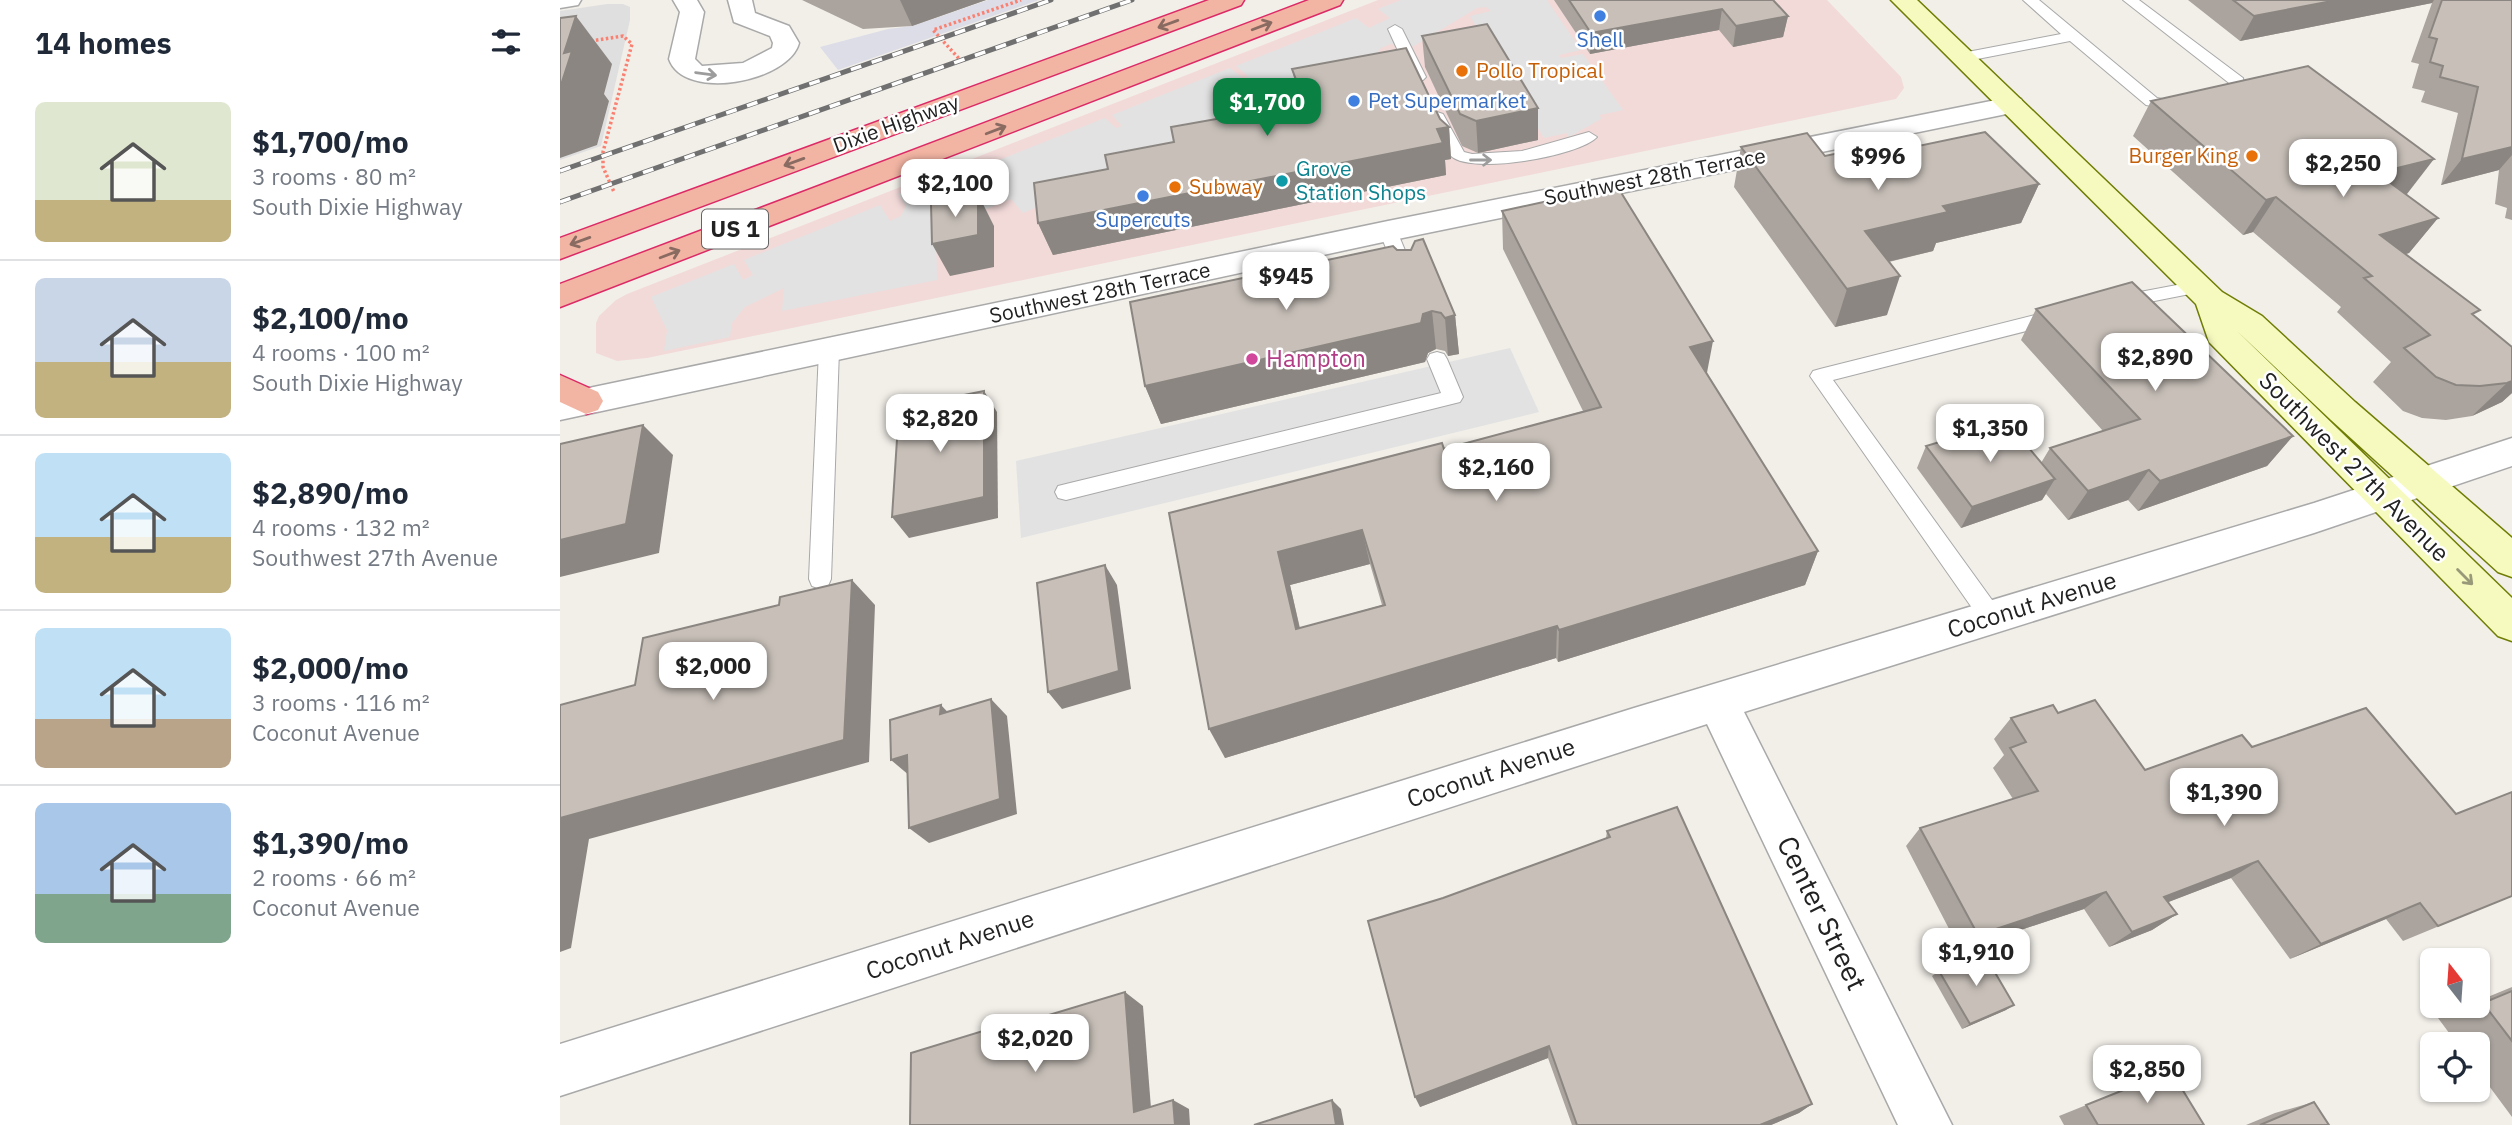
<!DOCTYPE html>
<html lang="en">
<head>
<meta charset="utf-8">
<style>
	:root { --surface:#fff; --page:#f6f6f7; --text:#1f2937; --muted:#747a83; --line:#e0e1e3; --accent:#0b8043 }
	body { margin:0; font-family:"IBM Plex Sans",sans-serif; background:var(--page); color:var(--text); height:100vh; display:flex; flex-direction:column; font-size:26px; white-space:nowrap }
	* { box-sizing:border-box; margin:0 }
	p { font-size:23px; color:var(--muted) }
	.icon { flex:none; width:38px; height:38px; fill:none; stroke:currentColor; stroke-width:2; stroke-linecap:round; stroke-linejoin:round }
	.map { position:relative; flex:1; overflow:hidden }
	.drawer { display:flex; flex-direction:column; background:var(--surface); width:560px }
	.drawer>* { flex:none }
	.needle { width:46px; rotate:343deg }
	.buttons { position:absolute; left:1860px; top:948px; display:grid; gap:14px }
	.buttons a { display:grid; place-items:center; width:70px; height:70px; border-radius:10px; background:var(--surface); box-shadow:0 2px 5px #0004; font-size:35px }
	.price { position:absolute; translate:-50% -60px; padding:0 16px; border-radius:14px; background:#fff; color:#222; font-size:23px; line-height:46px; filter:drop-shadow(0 2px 4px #0008) }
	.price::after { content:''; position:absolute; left:50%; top:42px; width:21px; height:16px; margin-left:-10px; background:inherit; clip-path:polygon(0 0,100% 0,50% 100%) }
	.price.on { background:var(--accent); color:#fff }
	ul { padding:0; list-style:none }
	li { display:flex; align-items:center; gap:21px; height:175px; padding:0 35px }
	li+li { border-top:2px solid var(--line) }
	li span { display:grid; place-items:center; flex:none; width:196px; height:140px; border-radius:10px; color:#555 }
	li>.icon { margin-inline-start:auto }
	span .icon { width:84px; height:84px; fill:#fffc; stroke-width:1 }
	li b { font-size:30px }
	h2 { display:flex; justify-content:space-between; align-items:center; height:84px; padding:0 35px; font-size:30px }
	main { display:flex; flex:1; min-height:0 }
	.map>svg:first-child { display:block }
</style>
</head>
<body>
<main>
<section class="drawer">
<h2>14 homes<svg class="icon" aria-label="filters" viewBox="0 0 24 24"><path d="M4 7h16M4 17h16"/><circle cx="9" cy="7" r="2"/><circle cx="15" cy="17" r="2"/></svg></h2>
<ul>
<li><span style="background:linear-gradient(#dfe7d0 70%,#c2b280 0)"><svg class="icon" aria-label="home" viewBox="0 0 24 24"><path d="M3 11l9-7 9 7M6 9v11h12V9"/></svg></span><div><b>$1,700/mo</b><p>3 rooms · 80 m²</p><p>South Dixie Highway</p></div></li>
<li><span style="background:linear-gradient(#c9d6e8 60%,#c2b280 0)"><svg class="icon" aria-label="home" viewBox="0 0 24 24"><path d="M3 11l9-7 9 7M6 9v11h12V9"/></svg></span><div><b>$2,100/mo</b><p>4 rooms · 100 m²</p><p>South Dixie Highway</p></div></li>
<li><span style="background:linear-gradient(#bfe0f5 60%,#c2b280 0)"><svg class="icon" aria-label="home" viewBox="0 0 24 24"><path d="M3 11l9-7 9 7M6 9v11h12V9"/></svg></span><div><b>$2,890/mo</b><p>4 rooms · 132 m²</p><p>Southwest 27th Avenue</p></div></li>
<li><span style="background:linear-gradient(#bfe0f5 65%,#b9a48a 0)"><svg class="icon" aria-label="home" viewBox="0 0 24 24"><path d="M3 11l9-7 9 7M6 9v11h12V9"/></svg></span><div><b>$2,000/mo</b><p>3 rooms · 116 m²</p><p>Coconut Avenue</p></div></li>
<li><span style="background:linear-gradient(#a9c7e8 65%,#7fa58c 0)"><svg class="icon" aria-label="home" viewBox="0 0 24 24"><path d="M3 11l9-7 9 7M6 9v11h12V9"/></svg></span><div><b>$1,390/mo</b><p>2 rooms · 66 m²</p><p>Coconut Avenue</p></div></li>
</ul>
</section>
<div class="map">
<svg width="1952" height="1125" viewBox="0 0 1952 1125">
	<rect width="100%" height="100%" fill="#f2efe9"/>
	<path fill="#e0dfdf" d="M47,4h16l7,3v13l-29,126 -41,14v-149z"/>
	<path fill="#f2dad9" d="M818,0h449l74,77 3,11 -8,11 -1249,259 -30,3 -21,-8v-30l3,-7 17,-16 11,-6z"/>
	<g fill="#e2e2e2">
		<path d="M841,0h146l34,50 -22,5 2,3 22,-4 40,56 -23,5 1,4 -32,18 -2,-4 -23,5 -74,-122 21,-5 -5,-4 -9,1 -63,38 -24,-2 -9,4 -3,3 12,9 -367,153 -12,-14 -75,30 1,51 -155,31 2,-23 -39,19 -13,16 -2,14 -66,14 3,-21 -16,-33 83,-33 9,16 10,-5 -9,-15 136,-55 10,16 11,-5 5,-10 -8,-12 51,-19 10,10h23l-11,-14 134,-53 11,10 6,-2 -10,-11 118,-47 14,11 4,-3 -12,-10 120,-48 13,10 21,-10 -12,-9z"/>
		<path d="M950,348l29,64 -518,126 -5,-77z"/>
	</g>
	<path fill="#dddde8" d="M428,0h51l-201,70 -18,-23 68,-18 24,-3z"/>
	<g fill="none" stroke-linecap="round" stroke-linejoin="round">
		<defs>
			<g id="service">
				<path d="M1463,0h16l118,98 31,6 2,3 -8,5 -36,-7 -76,-64 -108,21 -5,-2 -3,-3 3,-3 104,-20z"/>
				<path d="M1563,0h16l104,78 3,19 -2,3 -28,3 -2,-3 2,-3 14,-3 -1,-11z"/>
				<path d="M835,25l7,4 24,48 -3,3h-10l-3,-3 -22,-48z"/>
				<path d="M877,112l6,2 21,38 8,2 50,-3 67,-19 8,5c-17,19 -128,39 -147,18l-21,-38z"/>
				<path d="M828,225l9,6 19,46 -2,4h-14l-2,-4 -19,-46z"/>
				<path d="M1638,281l7,2 2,4 -2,4 -81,16 -7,-1 -2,-5 2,-5 7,-1z"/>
				<path d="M1499,309l7,2 3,5 -3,5 -233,59 167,231 4,7 -4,7 -8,3 -8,-3 -174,-249 3,-5 7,-2z"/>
				<path d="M269,343l7,2 3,5 -8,229 -3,7 -8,3 -8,-3 -3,-7 10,-229 3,-5z"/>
				<path d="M877,352l7,2 3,5 16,38 -3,5 -394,98 -8,-2 -3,-6 3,-6 8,-2 375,-91 -14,-34 3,-5z"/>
			</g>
			<g id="minor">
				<path d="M0,0h21l-3,5 -18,3z"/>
				<path d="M113,0h24l7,12 -9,47 7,7 41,-3 29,-15 1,-5 -3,-7 -36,-14 -6,-22h24l3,13 34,13 10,17c-10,39 -115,59 -130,16l11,-47z"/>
				<path d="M1451,97l10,2 3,6 -3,6 -633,130 -828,179v-26l828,-173z"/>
				<path d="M1952,438v28l-198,67 -570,179 208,413h-54l-191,-401 -1147,372v-52l1074,-336 680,-205z"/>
			</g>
			<path id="secondary" d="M1331,0h26l305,292 40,24 93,86 157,136v39l-14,-5 -167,-152 -94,-89 275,267v43l-14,-5 -289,-294 -13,-38z"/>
			<g id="trunk">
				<path d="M649,0h35l-3,5 -681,254v-21z"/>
				<path d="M749,0h34l-3,5 -780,302v-23z"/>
				<path d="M0,375l38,17 5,9 -5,9 -12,4 -26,-12z"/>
			</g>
		</defs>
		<use href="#service" stroke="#a9a9a9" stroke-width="2"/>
		<use href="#minor" stroke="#a9a9a9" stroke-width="3"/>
		<use href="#secondary" stroke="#707d05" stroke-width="3"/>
		<use href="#trunk" stroke="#dc2a67" stroke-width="3"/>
		<g stroke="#fa8072" stroke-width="3.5" stroke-dasharray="2.5 2.5" stroke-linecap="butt">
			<path d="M31,41l32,-5 9,8 -29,108v15l11,25"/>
			<path d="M402,62l-29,-32 88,-30"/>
		</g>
		<use href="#service" fill="#fff" fill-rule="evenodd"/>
		<use href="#minor" fill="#fff" fill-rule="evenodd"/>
		<use href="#secondary" fill="#f7fabf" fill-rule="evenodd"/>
		<use href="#trunk" fill="#f2b4a3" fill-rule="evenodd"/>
		<defs>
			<g id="rail">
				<path d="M0,171l491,-171"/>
				<path d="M0,202l572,-202"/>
			</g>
		</defs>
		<use href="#rail" stroke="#707070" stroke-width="5"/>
		<use href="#rail" stroke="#fff" stroke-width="3.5" stroke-dasharray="11" stroke-linecap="butt"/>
	</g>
	<g fill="#aba49e" fill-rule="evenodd">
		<path d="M242,0h184l-74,26 -49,3z"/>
		<path d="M994,0h219l15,16 -5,21 -50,10 -14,-17 -129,24z"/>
		<path d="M1628,0h324v220l-7,-2 2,-10 -12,-4 4,-34 -58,15 17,-72 -37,-11 4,-11 -13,-3 7,-24 -8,-2 21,-59 -192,38z"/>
		<path d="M862,36l116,104 -60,13 -16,-7 -37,-79z"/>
		<path d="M732,69l148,50 9,8 2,32 -6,1 1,15 -393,80 -15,-32 70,-54 130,-54 -3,-13 62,-11z"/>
		<path d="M1591,101l256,93h-2l33,24 -29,35 -3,1 68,63 38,30v46l-10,9 -30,14 -26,4 -24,-2 -19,-7 -30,-29 18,-20 -54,-50 4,-5 -88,-75 -10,3 -110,-99z"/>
		<path d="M1181,147l84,9 22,5 192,23 -18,39 -85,20 -3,8 -44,11 -2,53 -52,12 -101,-140z"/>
		<path d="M942,211l316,340 -13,34 -247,77 -2,-4 -331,100 -56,-245 275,-64 139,-38 -80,-162zM810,564l12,41 -82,23 -10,-43z"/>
		<path d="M833,246l62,69 4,39 -11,2 -3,-5 -9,-2 -8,4 -3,9 -264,62 -16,-38z"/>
		<path d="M1476,309l257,127 -26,30 -129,45 -10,-11 -60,20 -22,-26 -4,6 -81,28 -44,-60 9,-22 115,17 9,-15 53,-17 -82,-91z"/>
		<path d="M1498,713l87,57 107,-23 204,67 56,-22v104l-109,45 -17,-22 -96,40 -59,-81 -63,24 9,12 -25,16 -43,17 -25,-38 -124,41 -54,-104 14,-18 93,-29 -20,-31 11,-13 -10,-16 17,-21z"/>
		<path d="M1047,831l205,273 -13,9 -28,12h-199l-24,-67 -128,49 23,-209 163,-60z"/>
		<path d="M1379,971l67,39 -44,19 -30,-53z"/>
		<path d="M1952,987v130l-34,-46v-26h-20l-20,-27 28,-12h12v-5z"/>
		<path d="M1611,1071l33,54h-140l-5,-9z"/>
		<path d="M1754,1102l15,23h-83l29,-12z"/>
	</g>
	<g fill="#8b8681">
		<path d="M340,0h86l-74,26z"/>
		<path d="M1777,0h97l-2,3 -192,38 14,-25z"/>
		<path d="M1162,9l-3,21 -129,24 1,-21z"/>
		<path d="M16,16l36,48 -8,30 5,7 -12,44 -37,13v-106z"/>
		<path d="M1228,16l-5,21 -50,10 3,-21z"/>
		<path d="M978,108v32l-60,13 -2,-32z"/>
		<path d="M889,127l2,32 -6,1 1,15 -393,80 -15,-32z"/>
		<path d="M1952,147v8l-13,15 -58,15 21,-26z"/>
		<path d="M1874,159l-27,35 -56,14 26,-35z"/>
		<path d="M1479,184l-18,39 -85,20 -3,8 -80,19 12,-39 78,-25z"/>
		<path d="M418,194l16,32v41l-44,9 -18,-32z"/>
		<path d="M1716,197l-23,35 -10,3 23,-35z"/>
		<path d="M1878,218l-29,35 -47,14 18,-32z"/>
		<path d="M1340,276l-13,39 -52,12 12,-38z"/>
		<path d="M872,311l4,38 -8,4 -3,9 -264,62 -16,-38z"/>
		<path d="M895,315l4,39 -11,2 -3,-38z"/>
		<path d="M1153,341l-7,37 -16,-31z"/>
		<path d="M1952,381v12l-10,9 -30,14 35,-33z"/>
		<path d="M424,391l13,21 1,106 -89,20 -17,-21z"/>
		<path d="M83,425l30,30 -14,98 -99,24v-37z"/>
		<path d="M1733,436l-26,30 -129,45 22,-30z"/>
		<path d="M1589,470l-21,30 -60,20 20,-29z"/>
		<path d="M1495,479l-13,21 -81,28 11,-21z"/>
		<path d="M802,530l8,34 -80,21 17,76 -11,-32 -18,-77z"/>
		<path d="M1258,551l-13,34 -247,77 1,-32z"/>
		<path d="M545,565l12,20 14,104 -69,20 -14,-17z"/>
		<path d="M292,580l23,25 -6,157 -280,77 -18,109 -11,4v-134z"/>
		<path d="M997,626l-1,32 -331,100 -16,-29z"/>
		<path d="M431,699l16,17 10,98 -88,29 -20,-15z"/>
		<path d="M381,705l17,18 -18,-9z"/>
		<path d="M347,755l3,21 -19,-16z"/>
		<path d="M1698,861l-27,17 -91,35 24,-16z"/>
		<path d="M1546,892l-22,17 -124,41 18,-15z"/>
		<path d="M1860,903l-34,16 -96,40 31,-15z"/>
		<path d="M1617,914l-25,16 -43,17 23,-15z"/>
		<path d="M565,992l18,14 9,115 -18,-9z"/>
		<path d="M1454,1005l-8,5 -44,19 8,-5z"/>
		<path d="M989,1046l-1,12 -128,49 -5,-10z"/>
		<path d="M613,1100l16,9 1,16h-15z"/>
		<path d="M772,1100l9,9 3,16h-8z"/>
		<path d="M1252,1104l-13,9 -28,12h-11z"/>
	</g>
	<g fill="#c7bfb8" stroke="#8b8681" stroke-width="2" fill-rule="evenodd">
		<path d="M1009,0h204l15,16 -52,10 -14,-17 -131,24z"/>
		<path d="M1673,0h104l-83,16z"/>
		<path d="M1882,0h70v147l-50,12 16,-72 -38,-10 3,-11 -13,-4 7,-23 -8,-2z"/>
		<path d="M16,16l-12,37 8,-2 -12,37v-70z"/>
		<path d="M927,24l51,84 -62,13 -16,-7 -38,-78z"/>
		<path d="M846,48l34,71 9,8 -12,2 6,14 -405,80 -4,-40 74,-14 -3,-14 69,-13 -3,-15 68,-12 -4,-13 65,-12 -8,-21z"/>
		<path d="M1748,66l126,93 -57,14 61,45 -58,17 100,75 -8,4 40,33v34l-5,2 -27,3 -24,-1 -20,-8 -32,-29 26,-13 -66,-57 8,-2 -96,-79 -10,3 -115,-99z"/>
		<path d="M1425,132l54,52 -96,22 5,6 -83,19 35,45 -53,13 -106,-142 66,-14 18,23 14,-3 8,8z"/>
		<path d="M1057,186l96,155 -23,6 128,204 -259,79 -2,-4 -348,103 -40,-216 273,-70 2,6 157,-42 -99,-196zM802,530l23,75 -89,24 -18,-77z"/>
		<path d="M418,194v41l-46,9 -1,-41z"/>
		<path d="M863,239l32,76 -10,3 -4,-5 -9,-2 -9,3 -2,9 -276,63 -15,-84 263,-56 4,4h14l4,-9z"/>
		<path d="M1572,282l161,154 -133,45 -11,-11 -61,21 -38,-43 90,-29 -104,-110z"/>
		<path d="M424,391v106l-92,20 7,-109z"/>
		<path d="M1447,422l48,57 -83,28 -46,-61z"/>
		<path d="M83,425l-17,99 -66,16v-96z"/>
		<path d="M545,565l14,106 -71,21 -11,-109z"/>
		<path d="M292,580l-8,160 -284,78v-113l75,-20 8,-47 136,-33 1,-8z"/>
		<path d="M431,699l9,100 -91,29 -2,-73 -16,5 -1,-40 51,-15 -1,9z"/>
		<path d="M1535,700l50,70 97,-35 10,12 114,-39 90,106 56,-22v104l-74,30 -18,-23 -99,41 -63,-83 -94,36 13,17 -45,18 -26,-40 -128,43 -58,-107 118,-37 -28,-43 16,-6 -15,-24 42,-13 5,8z"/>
		<path d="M1117,807l135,297 -52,21h-183l-28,-79 -134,51 -47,-176 75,-23 167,-61 -3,-6z"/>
		<path d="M1423,952l31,53 -44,19 -31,-53z"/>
		<path d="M1952,991v50l-29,-38z"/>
		<path d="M565,992l9,120 39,-12 2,25h-265l1,-72 108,-33v4z"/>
		<path d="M1611,1071l33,54h-106l-12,-20z"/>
		<path d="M772,1100l4,25h-82z"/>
		<path d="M1754,1102l15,23h-69z"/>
	</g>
	<defs><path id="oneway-shaft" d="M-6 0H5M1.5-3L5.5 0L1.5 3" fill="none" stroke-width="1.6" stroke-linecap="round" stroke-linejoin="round" transform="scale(1.75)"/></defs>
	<g stroke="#8a6b62">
		<use href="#oneway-shaft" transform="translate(608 24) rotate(160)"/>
		<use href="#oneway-shaft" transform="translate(702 26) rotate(-21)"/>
		<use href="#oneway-shaft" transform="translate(436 130) rotate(-21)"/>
		<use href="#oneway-shaft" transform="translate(234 162) rotate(160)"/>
		<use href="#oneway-shaft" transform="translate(20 241) rotate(160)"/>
		<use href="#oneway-shaft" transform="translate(110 254) rotate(-21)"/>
	</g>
	<g stroke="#9c9c9c">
		<use href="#oneway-shaft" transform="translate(146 74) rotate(8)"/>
		<use href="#oneway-shaft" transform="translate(921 160)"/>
	</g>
	<use stroke="#979978" href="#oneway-shaft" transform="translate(1905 577) rotate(45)"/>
	<g fill="#3f7fe0" stroke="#fff" stroke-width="2.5">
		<circle cx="1040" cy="16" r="7"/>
		<circle cx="794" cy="101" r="7"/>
		<circle cx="583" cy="196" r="7"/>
	</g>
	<g fill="#e8710a" stroke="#fff" stroke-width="2.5">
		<circle cx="902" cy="71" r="7"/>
		<circle cx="1692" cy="156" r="7"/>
		<circle cx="615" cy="187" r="7"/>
	</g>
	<circle fill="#0f9aa8" stroke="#fff" stroke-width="2.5" cx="722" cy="181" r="7"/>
	<circle fill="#d1479c" stroke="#fff" stroke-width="2.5" cx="692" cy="359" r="7"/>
	<g text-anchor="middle" stroke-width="5" stroke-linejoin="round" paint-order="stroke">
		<g font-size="21" fill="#366cbe" stroke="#fff">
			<text x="1040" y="47">Shell</text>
			<text x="808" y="108" text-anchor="start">Pet Supermarket</text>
			<text x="583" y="227">Supercuts</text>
		</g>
		<g font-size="21" fill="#c56008" stroke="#fff" text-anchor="start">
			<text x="916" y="78">Pollo Tropical</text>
			<text x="1678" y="163" text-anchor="end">Burger King</text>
			<text x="629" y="194">Subway</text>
		</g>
		<g font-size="21" fill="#222" stroke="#fff">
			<text transform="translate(336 124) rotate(-20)" y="7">Dixie Highway</text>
			<text transform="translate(1095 177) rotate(-11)" y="7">Southwest 28th Terrace</text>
			<text transform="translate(540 293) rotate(-12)" y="7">Southwest 28th Terrace</text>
		</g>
		<g font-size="21" fill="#0d838f" stroke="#fff" text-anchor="start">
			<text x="736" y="176">Grove<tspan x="736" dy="24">Station Shops</tspan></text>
		</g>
		<rect fill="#fff" stroke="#646464" stroke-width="2" x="142" y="209.5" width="66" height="39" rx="5"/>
		<g font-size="23" font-weight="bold" fill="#222">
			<text x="175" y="237">US 1</text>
		</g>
		<g font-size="24" fill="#b23c85" stroke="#fff" text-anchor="start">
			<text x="706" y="367">Hampton</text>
		</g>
		<g font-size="24" fill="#222" stroke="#fff">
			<text transform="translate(1794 467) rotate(45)" y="8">Southwest 27th Avenue</text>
			<text transform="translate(1472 605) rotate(-17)" y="8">Coconut Avenue</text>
			<text transform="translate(931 773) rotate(-18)" y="8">Coconut Avenue</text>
			<text transform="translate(390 945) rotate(-18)" y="8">Coconut Avenue</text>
		</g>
		<g font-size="28" fill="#222" stroke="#fff">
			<text transform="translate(1262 913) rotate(64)" y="10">Center Street</text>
		</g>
	</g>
</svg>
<div class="buttons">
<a><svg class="needle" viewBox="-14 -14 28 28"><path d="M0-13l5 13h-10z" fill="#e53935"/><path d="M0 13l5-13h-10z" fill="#747a83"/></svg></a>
<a><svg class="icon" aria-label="locate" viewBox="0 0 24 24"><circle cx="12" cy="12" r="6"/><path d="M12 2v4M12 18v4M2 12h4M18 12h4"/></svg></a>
</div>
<b class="price on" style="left:707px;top:138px">$1,700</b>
<b class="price" style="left:1318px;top:192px">$996</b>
<b class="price" style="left:1783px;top:199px">$2,250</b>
<b class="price" style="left:395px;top:219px">$2,100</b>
<b class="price" style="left:726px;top:312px">$945</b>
<b class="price" style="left:1595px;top:393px">$2,890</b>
<b class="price" style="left:380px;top:454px">$2,820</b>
<b class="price" style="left:1430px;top:464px">$1,350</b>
<b class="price" style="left:936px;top:503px">$2,160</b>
<b class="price" style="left:153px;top:702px">$2,000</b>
<b class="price" style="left:1664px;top:828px">$1,390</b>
<b class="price" style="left:1416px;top:988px">$1,910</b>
<b class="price" style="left:475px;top:1074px">$2,020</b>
<b class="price" style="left:1587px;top:1105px">$2,850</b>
</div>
</main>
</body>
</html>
